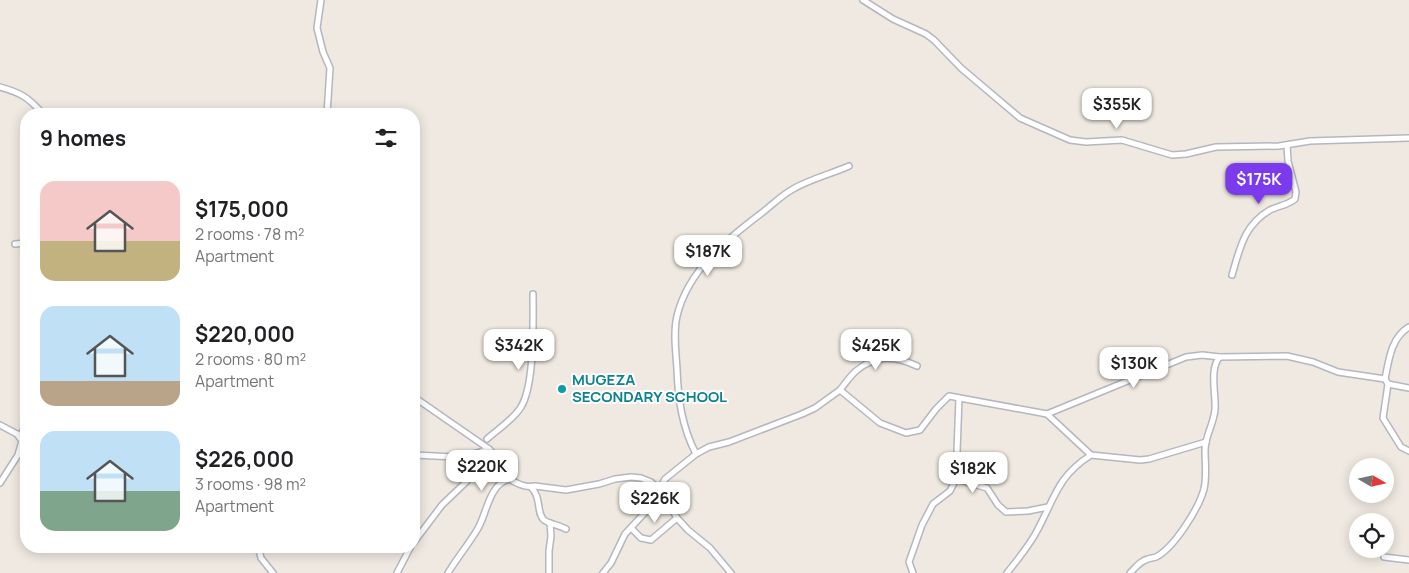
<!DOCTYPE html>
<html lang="en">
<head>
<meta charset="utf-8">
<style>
	:root { --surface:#fff; --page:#f2f2f2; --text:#202124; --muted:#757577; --accent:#7c3aed }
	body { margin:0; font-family:Manrope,sans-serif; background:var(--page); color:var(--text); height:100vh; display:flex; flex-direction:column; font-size:19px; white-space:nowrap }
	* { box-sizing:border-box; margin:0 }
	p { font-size:16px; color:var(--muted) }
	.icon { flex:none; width:28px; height:28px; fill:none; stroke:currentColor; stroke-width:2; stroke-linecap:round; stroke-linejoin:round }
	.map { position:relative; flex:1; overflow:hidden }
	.sheet { position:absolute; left:20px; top:108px; width:400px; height:445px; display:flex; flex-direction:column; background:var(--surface); border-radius:20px; box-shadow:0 2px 12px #0003 }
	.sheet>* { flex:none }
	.needle { width:32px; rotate:99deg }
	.controls { position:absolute; left:1349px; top:458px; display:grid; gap:10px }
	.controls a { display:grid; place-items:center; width:45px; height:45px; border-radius:50%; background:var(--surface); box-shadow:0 2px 12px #0003; font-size:25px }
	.price { position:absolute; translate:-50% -42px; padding:0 11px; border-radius:10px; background:#fff; color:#222; font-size:16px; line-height:32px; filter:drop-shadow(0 1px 2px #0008) }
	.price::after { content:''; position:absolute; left:50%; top:30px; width:15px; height:11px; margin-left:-8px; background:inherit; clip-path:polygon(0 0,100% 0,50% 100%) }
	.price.active { background:var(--accent); color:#fff }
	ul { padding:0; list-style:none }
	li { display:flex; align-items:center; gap:15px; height:125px; padding:0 20px }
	li span { display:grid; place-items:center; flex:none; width:140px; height:100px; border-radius:15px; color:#555 }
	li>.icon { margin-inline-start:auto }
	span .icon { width:60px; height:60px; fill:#fffc; stroke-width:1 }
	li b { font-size:21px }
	h2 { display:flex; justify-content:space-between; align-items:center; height:60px; padding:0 20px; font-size:21px }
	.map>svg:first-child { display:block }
</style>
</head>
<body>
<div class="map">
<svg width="1409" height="573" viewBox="0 0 1409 573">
	<rect width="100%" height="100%" fill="#efe9e1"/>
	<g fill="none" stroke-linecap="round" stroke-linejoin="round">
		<defs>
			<g id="street">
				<path d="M321,0l-4,28 6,24 7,16 -3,46"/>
				<path d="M863,0l30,19 33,15 8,6 27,28 59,50 50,22 16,2 36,-2 50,15 14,-1 30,-7 63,-1 31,-5 99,-3"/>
				<path d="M0,87c21,6 28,10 43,27"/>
				<path d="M15,244l11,-1"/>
				<path d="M1232,275c8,-27 12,-50 38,-65 8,-4 18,-5 25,-11l1,-7 -8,-31 -1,-16"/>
				<path d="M1409,327c-18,11 -20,32 -24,52l3,5 21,4"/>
				<path d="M1388,384l-5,34 18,29 8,4"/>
				<path d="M840,390c5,-6 10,-14 16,-19 20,-17 39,-15 61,-5"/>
				<path d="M414,397l75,52c6,5 6,11 9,18 6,11 25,22 37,19l31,4 33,-6 16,-5 16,-2 10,1 10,4 9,8 17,28 11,12 22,18 21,25"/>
				<path d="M1047,414l139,-57 16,-2 18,2"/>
				<path d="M0,425l17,9 5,7 -4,14 -18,28"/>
				<path d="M20,437l6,-13"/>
				<path d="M487,439c11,-10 27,-20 34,-32 14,-23 12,-86 12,-113"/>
				<path d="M696,454c-14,-27 -18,-55 -19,-85 -1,-17 -4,-36 0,-53 11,-46 50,-77 86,-104 9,-7 19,-17 30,-23 17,-10 38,-15 56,-23"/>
				<path d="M414,455l41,2h10l24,-8"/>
				<path d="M956,479l31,9 11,17 8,7 22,-1 20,-4"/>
				<path d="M531,487c11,11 5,26 13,33 3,3 17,6 22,9"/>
				<path d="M631,528l10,10 10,2 26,-22"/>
				<path d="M414,542l28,-37 25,-24 2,-4 -4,-20"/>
				<path d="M258,546l3,12 12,15"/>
				<path d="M1384,557l25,3"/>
				<path d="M397,573l14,-27"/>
				<path d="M448,573c9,-15 20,-28 29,-43 10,-15 11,-46 33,-51"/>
				<path d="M549,573v-22l2,-15 -1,-13"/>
				<path d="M603,573l8,-10 14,-29 26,-28 14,-27 31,-25 13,-7 20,-5 73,-28 13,-6 25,-18 40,33 26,10 14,-3 16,-21 13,-13 98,18 44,41 49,5 9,-1 57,-17"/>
				<path d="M913,573l-4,-11 13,-37 11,-21 17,-13 6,-12 3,-81"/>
				<path d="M1007,573c11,-14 23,-28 31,-44 17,-32 20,-53 53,-74"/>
				<path d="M1130,573c6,-6 10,-12 18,-14 2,-1 6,-1 8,-2 18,-9 43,-49 48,-68 3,-13 1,-26 1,-39 0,-14 9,-26 10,-41 1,-14 -6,-42 5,-52l67,-1 26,6 25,10 47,7"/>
			</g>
		</defs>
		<use href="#street" stroke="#b4b7c1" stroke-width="8"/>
		<use href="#street" stroke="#fff" stroke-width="5"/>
	</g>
	<circle fill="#0f9aa8" stroke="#fff" stroke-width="2" cx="562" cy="389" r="5"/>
	<g text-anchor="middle" stroke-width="4" stroke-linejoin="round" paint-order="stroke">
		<g font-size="15" font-weight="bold" fill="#0d838f" stroke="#fff" text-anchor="start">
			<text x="572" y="385">MUGEZA<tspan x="572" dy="17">SECONDARY SCHOOL</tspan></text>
		</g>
	</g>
</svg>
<div class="controls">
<a><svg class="needle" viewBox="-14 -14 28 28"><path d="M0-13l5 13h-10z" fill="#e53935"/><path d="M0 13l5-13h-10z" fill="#757577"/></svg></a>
<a><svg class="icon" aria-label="locate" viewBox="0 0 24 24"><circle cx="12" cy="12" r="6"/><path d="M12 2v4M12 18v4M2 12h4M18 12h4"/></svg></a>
</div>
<b class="price" style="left:1117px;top:130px">$355K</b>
<b class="price active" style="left:1259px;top:205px">$175K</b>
<b class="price" style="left:708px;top:277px">$187K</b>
<b class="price" style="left:519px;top:371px">$342K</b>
<b class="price" style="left:876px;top:371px">$425K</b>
<b class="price" style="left:1134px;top:389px">$130K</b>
<b class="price" style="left:482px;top:492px">$220K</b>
<b class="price" style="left:973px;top:494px">$182K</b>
<b class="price" style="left:655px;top:524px">$226K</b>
<section class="sheet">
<h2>9 homes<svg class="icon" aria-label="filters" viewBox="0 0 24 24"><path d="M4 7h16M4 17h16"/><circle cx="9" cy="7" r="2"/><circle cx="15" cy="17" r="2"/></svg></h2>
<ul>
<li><span style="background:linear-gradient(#f6c9c9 60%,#c2b280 0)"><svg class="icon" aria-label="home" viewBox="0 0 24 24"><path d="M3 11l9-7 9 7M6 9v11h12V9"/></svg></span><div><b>$175,000</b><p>2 rooms · 78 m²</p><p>Apartment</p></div></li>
<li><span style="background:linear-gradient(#bfe0f5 75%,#b9a48a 0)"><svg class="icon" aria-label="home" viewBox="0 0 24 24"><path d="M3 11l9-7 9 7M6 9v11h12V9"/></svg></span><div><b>$220,000</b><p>2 rooms · 80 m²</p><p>Apartment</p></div></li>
<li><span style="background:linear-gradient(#bfe0f5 60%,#7fa58c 0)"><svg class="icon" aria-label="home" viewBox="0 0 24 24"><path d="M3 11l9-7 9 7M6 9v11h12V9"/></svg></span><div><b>$226,000</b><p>3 rooms · 98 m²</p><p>Apartment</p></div></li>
</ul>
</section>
</div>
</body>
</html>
